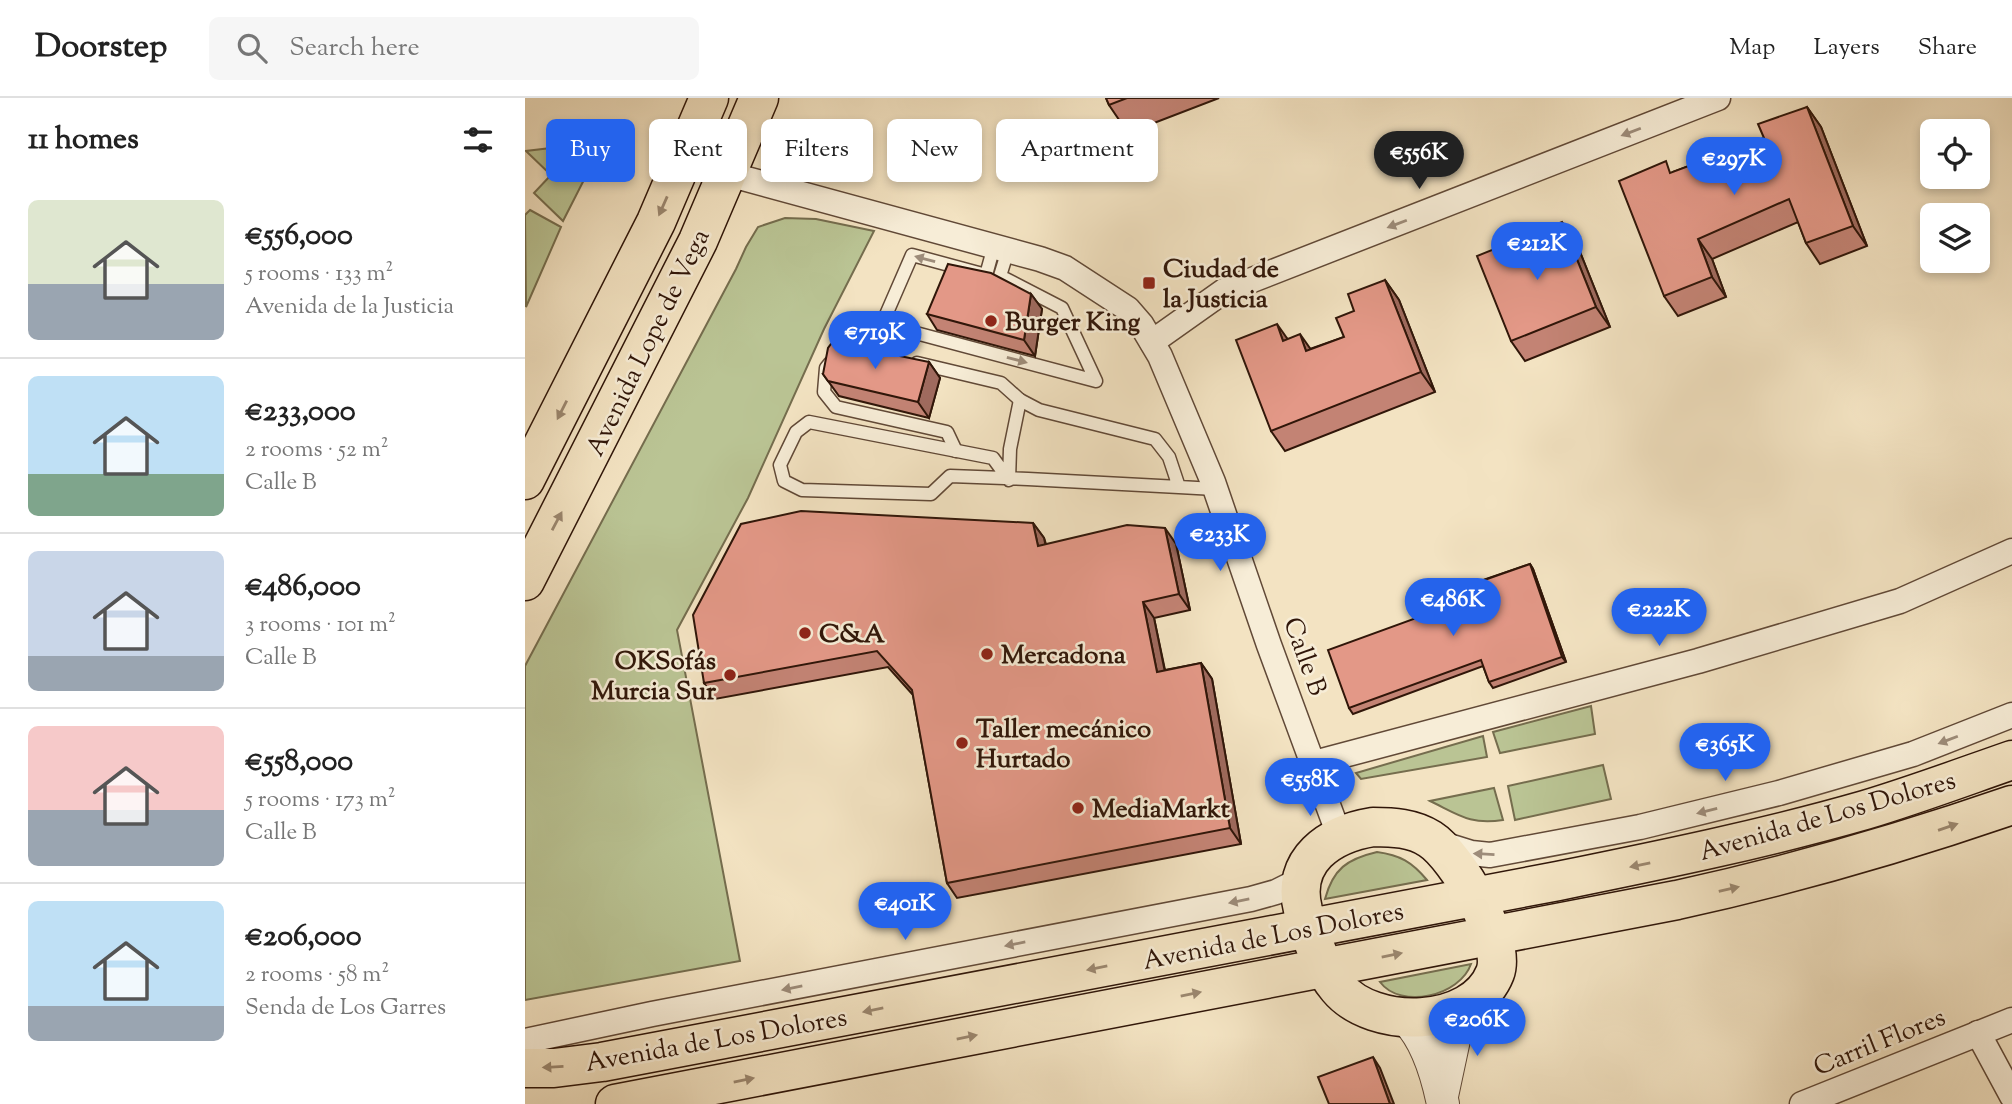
<!DOCTYPE html>
<html lang="en">
<head>
<meta charset="utf-8">
<style>
	:root { --surface:#fff; --page:#f6f6f6; --text:#222; --muted:#767676; --line:#e0e0e0; --accent:#2563eb }
	body { margin:0; font-family:"Sorts Mill Goudy",serif; background:var(--page); color:var(--text); height:100vh; display:flex; flex-direction:column; font-size:26px; white-space:nowrap }
	* { box-sizing:border-box; margin:0 }
	p { font-size:23px; color:var(--muted) }
	.icon { flex:none; width:38px; height:38px; fill:none; stroke:currentColor; stroke-width:2; stroke-linecap:round; stroke-linejoin:round }
	.map { position:relative; flex:1; overflow:hidden }
	.drawer { display:flex; flex-direction:column; background:var(--surface); width:525px }
	.drawer>* { flex:none }
	.banner { position:absolute; left:21px; top:21px; width:665px; height:63px; display:flex; gap:14px }
	.controls { position:absolute; left:1395px; top:21px; display:grid; gap:14px }
	.controls a { display:grid; place-items:center; width:70px; height:70px; border-radius:10px; background:var(--surface); box-shadow:0 4px 10px #0003; font-size:35px }
	.price { position:absolute; translate:-50% -60px; padding:0 16px; border-radius:24px; background:var(--accent); color:#fff; font-size:23px; line-height:46px; filter:drop-shadow(0 2px 4px #0008) }
	.price::after { content:''; position:absolute; left:50%; top:42px; width:21px; height:16px; margin-left:-10px; background:inherit; clip-path:polygon(0 0,100% 0,50% 100%) }
	.price.on { background:#222; color:#fff }
	ul { padding:0; list-style:none }
	li { display:flex; align-items:center; gap:21px; height:175px; padding:0 28px }
	li+li { border-top:2px solid var(--line) }
	li span { display:grid; place-items:center; flex:none; width:196px; height:140px; border-radius:10px; color:#555 }
	li>.icon { margin-inline-start:auto }
	span .icon { width:84px; height:84px; fill:#fffc; stroke-width:1 }
	li b { font-size:30px }
	h2 { display:flex; justify-content:space-between; align-items:center; height:84px; padding:0 28px; font-size:30px }
	.chip { padding:0 24px; border-radius:10px; background:var(--surface); box-shadow:0 4px 10px #0003; font-size:24px; line-height:63px }
	.chip.on { background:var(--accent); color:#fff }
	header { display:flex; align-items:center; gap:42px; box-sizing:border-box; height:98px; padding:0 35px; background:var(--surface); border-bottom:2px solid var(--line) }
	header strong { font-size:33px }
	nav { display:flex; gap:38px; margin-inline-start:auto; font-size:24px }
	.search { width:490px; height:63px; background:var(--page); display:flex; align-items:center; gap:18px; box-sizing:border-box; padding:0 24px; border-radius:10px; color:var(--muted); font-size:26px }
	main { display:flex; flex:1; min-height:0 }
	.map>svg:first-child { display:block }
</style>
</head>
<body>
<header>
<strong>Doorstep</strong>
<div class="search"><svg class="icon" aria-label="search" viewBox="0 0 24 24"><circle cx="10" cy="10" r="6"/><path d="M15 15l6 6"/></svg>Search here</div>
<nav><a>Map</a><a>Layers</a><a>Share</a></nav>
</header>
<main>
<section class="drawer">
<h2>11 homes<svg class="icon" aria-label="filters" viewBox="0 0 24 24"><path d="M4 7h16M4 17h16"/><circle cx="9" cy="7" r="2"/><circle cx="15" cy="17" r="2"/></svg></h2>
<ul>
<li><span style="background:linear-gradient(#dfe7d0 60%,#9aa5b1 0)"><svg class="icon" aria-label="home" viewBox="0 0 24 24"><path d="M3 11l9-7 9 7M6 9v11h12V9"/></svg></span><div><b>€556,000</b><p>5 rooms · 133 m²</p><p>Avenida de la Justicia</p></div></li>
<li><span style="background:linear-gradient(#bfe0f5 70%,#7fa58c 0)"><svg class="icon" aria-label="home" viewBox="0 0 24 24"><path d="M3 11l9-7 9 7M6 9v11h12V9"/></svg></span><div><b>€233,000</b><p>2 rooms · 52 m²</p><p>Calle B</p></div></li>
<li><span style="background:linear-gradient(#c9d6e8 75%,#9aa5b1 0)"><svg class="icon" aria-label="home" viewBox="0 0 24 24"><path d="M3 11l9-7 9 7M6 9v11h12V9"/></svg></span><div><b>€486,000</b><p>3 rooms · 101 m²</p><p>Calle B</p></div></li>
<li><span style="background:linear-gradient(#f6c9c9 60%,#9aa5b1 0)"><svg class="icon" aria-label="home" viewBox="0 0 24 24"><path d="M3 11l9-7 9 7M6 9v11h12V9"/></svg></span><div><b>€558,000</b><p>5 rooms · 173 m²</p><p>Calle B</p></div></li>
<li><span style="background:linear-gradient(#bfe0f5 75%,#9aa5b1 0)"><svg class="icon" aria-label="home" viewBox="0 0 24 24"><path d="M3 11l9-7 9 7M6 9v11h12V9"/></svg></span><div><b>€206,000</b><p>2 rooms · 58 m²</p><p>Senda de Los Garres</p></div></li>
</ul>
</section>
<div class="map">
<svg width="1487" height="1006" viewBox="0 0 1487 1006">
	<rect width="100%" height="100%" fill="#f3e3c2"/>
	<filter id="stains"><feTurbulence type="fractalNoise" baseFrequency=".00286" numOctaves="4"/><feColorMatrix values="0 0 0 0 .2 0 0 0 0 .09 0 0 0 0 .02 0 0 0 .5 -.17"/></filter>
	<radialGradient id="worn" r=".72"><stop offset=".6" stop-color="#630" stop-opacity="0"/><stop offset="1" stop-color="#630" stop-opacity=".3"/></radialGradient>
	<g fill="#bac494" stroke="#756d4e" stroke-width="2">
		<path d="M51,47l15,21 -28,55 -29,-28 17,-18 -25,-24z"/>
		<path d="M5,112l31,17 -35,80 -1,-92z"/>
		<path d="M260,120l31,1 58,12 -50,98 -76,169 -71,132 63,331 -215,39v-334l211,-397 10,-22 12,-20z"/>
		<path d="M1066,608l4,28 -95,19 -7,-21z"/>
		<path d="M958,638l4,21 -126,22 -5,-6z"/>
		<path d="M1078,667l8,34 -96,21 -7,-34z"/>
		<path d="M969,690l9,32c-33,5 -44,-5 -73,-19z"/>
		<path d="M852,754c23,3 35,10 50,28l-102,19c8,-30 22,-40 52,-47z"/>
		<path d="M946,866c-11,32 -70,46 -91,18z"/>
	</g>
	<g fill="none" stroke-linecap="round" stroke-linejoin="round">
		<defs>
			<g id="service">
				<path d="M469,148l-8,29 -74,-20 -30,69 214,57 -34,-73 -62,-32 8,-26"/>
				<path d="M305,265l-4,5 -2,24 12,15 111,25 9,19"/>
				<path d="M392,265l84,20 19,17"/>
				<path d="M654,389l-151,-8 -78,-3 -19,18 -129,-4 -18,-9 -4,-16 16,-33 13,-10 184,36 16,22 1,-31 10,-49 19,10 116,29 14,18 10,30 36,2"/>
			</g>
			<g id="minor">
				<path d="M203,76l312,85 25,9 63,41 13,15 19,32 53,126 56,163 70,190"/>
				<path d="M627,244l72,-51 494,-193"/>
				<path d="M789,665l384,-102 202,-60 112,-50"/>
				<path d="M914,745l32,10 19,2 150,-28 139,-34 134,-39 99,-39"/>
				<path d="M1453,935l34,63"/>
				<path d="M0,943l127,-27 599,-115 25,-7 26,-13"/>
				<path d="M1277,1006l210,-84"/>
			</g>
			<g id="tertiary">
				<path d="M881,921c21,21 31,56 37,85"/>
				<path d="M917,998l19,-89"/>
			</g>
			<g id="primary">
				<path d="M0,382l131,-258 53,-124"/>
				<path d="M0,483l173,-340 61,-143"/>
				<path d="M848,729c20,0 40,1 57,12 27,17 77,103 65,134 -22,56 -122,57 -157,15 -18,-21 -27,-52 -35,-78 -13,-50 27,-76 70,-83z"/>
				<path d="M0,970h29l48,-6 956,-181c103,-21 206,-42 307,-71 50,-15 98,-33 147,-50"/>
				<path d="M90,1006l1062,-204c114,-25 225,-57 335,-95"/>
			</g>
		</defs>
		<use href="#service" stroke="#614937" stroke-width="15"/>
		<use href="#minor" stroke="#614937" stroke-width="27"/>
		<use href="#tertiary" stroke="#614937" stroke-width="34"/>
		<use href="#primary" stroke="#301609" stroke-width="41"/>
		<use href="#service" stroke="#f7edd7" stroke-width="12"/>
		<use href="#minor" stroke="#f7edd7" stroke-width="24"/>
		<use href="#tertiary" stroke="#f7edd7" stroke-width="32"/>
		<use href="#primary" stroke="#f3e3c2" stroke-width="38"/>
	</g>
	<g fill="#c38374" stroke="#301609" stroke-width="2">
		<path d="M581,0h113l-91,35 -19,-28z"/>
		<path d="M1282,9l14,20 46,119 -47,18 -14,-21 -8,-21 -86,37 14,38 -48,19 -14,-20 9,-124 91,-34z"/>
		<path d="M1051,144l34,85 -85,34 -14,-20z"/>
		<path d="M860,182l14,20 36,92 -150,59 -14,-20 17,-92 22,10 34,-12z"/>
		<path d="M506,196l11,15 -7,47 -98,-26 -10,-16z"/>
		<path d="M404,264l11,16 -11,40 -90,-22 -16,-22z"/>
		<path d="M508,425l11,15 2,6h130l14,66 -36,8 11,52 36,-7 11,16 29,165 -284,54 -10,-15 -34,-188 -25,-28 -173,32 -11,-16z"/>
		<path d="M1005,466l3,5 33,93 -73,26 -4,-6 -6,-16 -130,48 -4,-6 84,-96 20,-25 1,3z"/>
	</g>
	<g fill="#9f6a5e" stroke="#301609" stroke-width="2">
		<path d="M1282,9l14,20 46,119 -14,-20z"/>
		<path d="M1037,124l14,20 34,85 -14,-20z"/>
		<path d="M1173,141l14,20 14,38 -14,-20z"/>
		<path d="M860,182l14,20 36,92 -14,-20z"/>
		<path d="M506,196l11,15 -7,47 -11,-16z"/>
		<path d="M752,226l14,20 -8,-3z"/>
		<path d="M775,236l14,20 -8,-3z"/>
		<path d="M404,264l11,16 -11,40 -11,-16z"/>
		<path d="M508,425l11,15 5,23 -11,-15z"/>
		<path d="M640,430l11,16 14,66 -11,-16z"/>
		<path d="M1005,466l3,5 33,93 -4,-5z"/>
		<path d="M618,504l11,16 14,69 -11,-15z"/>
		<path d="M676,565l11,16 29,165 -11,-16z"/>
		<path d="M848,959l7,11 14,36h-4z"/>
	</g>
	<g fill="#e39887" stroke="#301609" stroke-width="2">
		<path d="M581,0h21l-18,7z"/>
		<path d="M1282,9l46,119 -47,17 -17,-44 -91,40 14,38 -48,19 -45,-115 47,-20 4,12 94,-35 -6,-14z"/>
		<path d="M1037,124l34,85 -85,34 -34,-85z"/>
		<path d="M423,166l43,9 40,21 -7,46 -97,-26z"/>
		<path d="M860,182l36,92 -150,59 -35,-91 41,-16 6,17 17,-7 6,17 38,-14 -8,-19 18,-7 -6,-17z"/>
		<path d="M312,245l92,19 -11,40 -90,-21 -5,-7 5,-26 3,-4z"/>
		<path d="M276,413l232,12 5,23 89,-21 38,3 14,66 -36,8 14,70 44,-9 29,165 -283,55 -35,-193 -35,-39 -173,32 -11,-68 48,-91z"/>
		<path d="M1005,466l32,93 -73,25 -8,-22 -132,48 -21,-58 105,-38 -8,-22 24,-9 4,10z"/>
		<path d="M848,959l17,47h-61l-11,-27z"/>
	</g>
	<defs><path id="oneway-solid" d="M-6-.8H1V-3.2L6.5 0L1 3.2V.8H-6Z" transform="scale(1.75)"/></defs>
	<g fill="#9d8c7a">
		<use href="#oneway-solid" transform="translate(1106 34) rotate(159)"/>
		<use href="#oneway-solid" transform="translate(872 126) rotate(159)"/>
		<use href="#oneway-solid" transform="translate(400 161) rotate(-165)"/>
		<use href="#oneway-solid" transform="translate(492 262) rotate(15)"/>
		<use href="#oneway-solid" transform="translate(1423 642) rotate(159)"/>
		<use href="#oneway-solid" transform="translate(1182 713) rotate(166)"/>
		<use href="#oneway-solid" transform="translate(959 756) rotate(-177)"/>
		<use href="#oneway-solid" transform="translate(714 803) rotate(169)"/>
		<use href="#oneway-solid" transform="translate(490 846) rotate(169)"/>
		<use href="#oneway-solid" transform="translate(267 890) rotate(169)"/>
	</g>
	<g fill="#9b876f">
		<use href="#oneway-solid" transform="translate(138 108) rotate(114)"/>
		<use href="#oneway-solid" transform="translate(37 312) rotate(117)"/>
		<use href="#oneway-solid" transform="translate(32 423) rotate(-62)"/>
		<use href="#oneway-solid" transform="translate(1423 729) rotate(-19)"/>
		<use href="#oneway-solid" transform="translate(1115 767) rotate(168)"/>
		<use href="#oneway-solid" transform="translate(1204 791) rotate(-13)"/>
		<use href="#oneway-solid" transform="translate(867 857) rotate(-11)"/>
		<use href="#oneway-solid" transform="translate(572 870) rotate(169)"/>
		<use href="#oneway-solid" transform="translate(666 896) rotate(-11)"/>
		<use href="#oneway-solid" transform="translate(348 912) rotate(169)"/>
		<use href="#oneway-solid" transform="translate(442 939) rotate(-11)"/>
		<use href="#oneway-solid" transform="translate(28 969) rotate(177)"/>
		<use href="#oneway-solid" transform="translate(219 982) rotate(-11)"/>
	</g>
	<g fill="#8f2418" stroke="#f7edd7" stroke-width="2.5">
		<rect x="617" y="178" width="14" height="14" rx="3.5"/>
		<circle cx="466" cy="223" r="7"/>
		<circle cx="280" cy="535" r="7"/>
		<circle cx="462" cy="556" r="7"/>
		<circle cx="205" cy="577" r="7"/>
		<circle cx="437" cy="645" r="7"/>
		<circle cx="553" cy="710" r="7"/>
	</g>
	<g text-anchor="middle" stroke-width="5" stroke-linejoin="round" paint-order="stroke">
		<g font-size="26" font-weight="bold" fill="#301609" stroke="#f7edd7" text-anchor="start">
			<text x="638" y="179">Ciudad de<tspan x="638" dy="30">la Justicia</tspan></text>
			<text x="480" y="232">Burger King</text>
			<text x="294" y="544">C&amp;A</text>
			<text x="476" y="565">Mercadona</text>
			<text x="191" y="571" text-anchor="end">OKSofás<tspan x="191" dy="30">Murcia Sur</tspan></text>
			<text x="451" y="639">Taller mecánico<tspan x="451" dy="30">Hurtado</tspan></text>
			<text x="567" y="719">MediaMarkt</text>
		</g>
		<g font-size="26" fill="#301609" stroke="#f7edd7">
			<text transform="translate(122 244) rotate(-64)" y="9">Avenida Lope de Vega</text>
			<text transform="translate(781 558) rotate(70)" y="9">Calle B</text>
			<text transform="translate(1302 717) rotate(-16)" y="9">Avenida de Los Dolores</text>
			<text transform="translate(748 837) rotate(-11)" y="9">Avenida de Los Dolores</text>
			<text transform="translate(191 941) rotate(-10)" y="9">Avenida de Los Dolores</text>
			<text transform="translate(1354 943) rotate(-22)" y="9">Carril Flores</text>
		</g>
	</g>
	<rect width="100%" height="100%" filter="url(#stains)"/>
	<rect width="100%" height="100%" fill="url(#worn)"/>
</svg>
<div class="controls">
<a><svg class="icon" aria-label="locate" viewBox="0 0 24 24"><circle cx="12" cy="12" r="6"/><path d="M12 2v4M12 18v4M2 12h4M18 12h4"/></svg></a>
<a><svg class="icon" aria-label="layers" viewBox="0 0 24 24"><path d="M12 4l9 5-9 5-9-5zM3 14l9 5 9-5"/></svg></a>
</div>
<b class="price on" style="left:894px;top:93px">€556K</b>
<b class="price" style="left:1209px;top:99px">€297K</b>
<b class="price" style="left:1012px;top:184px">€212K</b>
<b class="price" style="left:350px;top:273px">€719K</b>
<b class="price" style="left:695px;top:475px">€233K</b>
<b class="price" style="left:928px;top:540px">€486K</b>
<b class="price" style="left:1134px;top:550px">€222K</b>
<b class="price" style="left:1200px;top:685px">€365K</b>
<b class="price" style="left:785px;top:720px">€558K</b>
<b class="price" style="left:380px;top:844px">€401K</b>
<b class="price" style="left:952px;top:960px">€206K</b>
<div class="banner">
<a class="chip on">Buy</a>
<a class="chip">Rent</a>
<a class="chip">Filters</a>
<a class="chip">New</a>
<a class="chip">Apartment</a>
</div>
</div>
</main>
</body>
</html>
